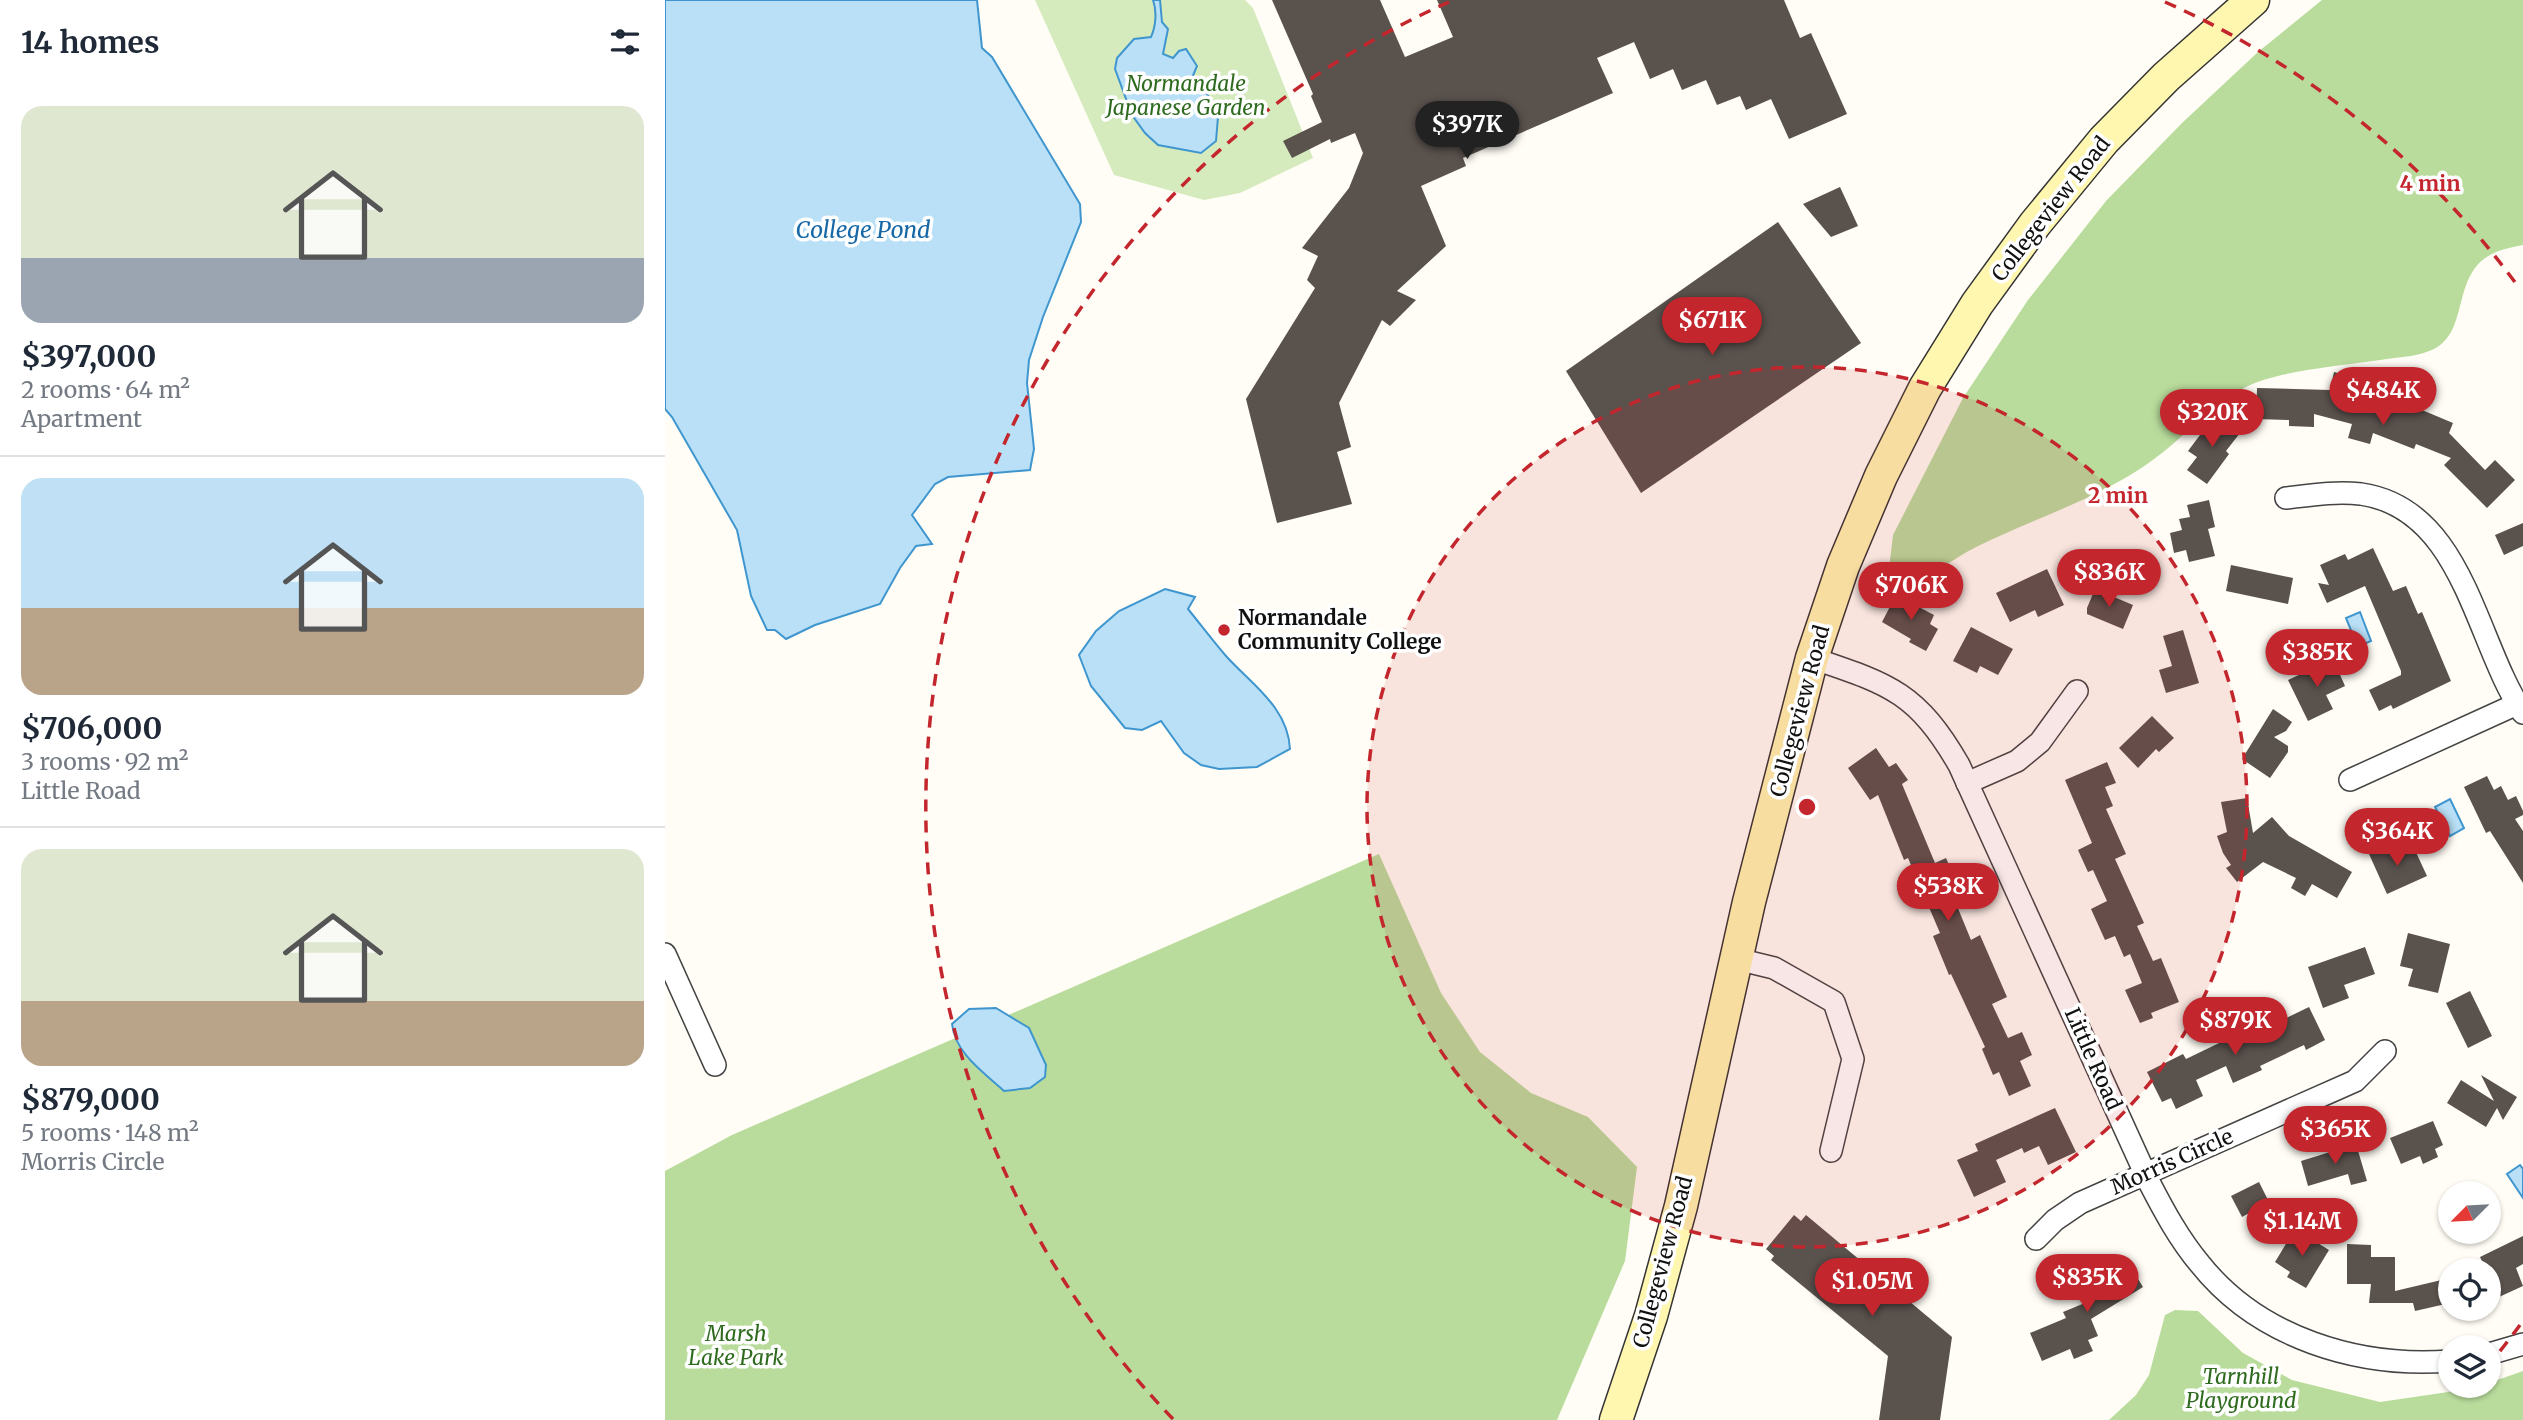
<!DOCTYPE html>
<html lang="en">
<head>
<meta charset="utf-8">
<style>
	:root { --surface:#fff; --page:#f2f2f3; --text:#1f2937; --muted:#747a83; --line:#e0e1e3; --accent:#c4262e }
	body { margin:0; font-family:Merriweather,serif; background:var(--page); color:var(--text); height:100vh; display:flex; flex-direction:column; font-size:26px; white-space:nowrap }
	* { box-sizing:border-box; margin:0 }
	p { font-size:23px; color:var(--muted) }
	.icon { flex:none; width:38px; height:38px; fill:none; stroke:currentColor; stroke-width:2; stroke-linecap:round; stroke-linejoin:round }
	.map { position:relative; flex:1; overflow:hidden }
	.side { display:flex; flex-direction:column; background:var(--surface); width:665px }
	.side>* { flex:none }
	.needle { width:46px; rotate:246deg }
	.fabs { position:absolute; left:1773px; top:1181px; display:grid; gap:14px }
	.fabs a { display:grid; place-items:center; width:63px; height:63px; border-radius:50%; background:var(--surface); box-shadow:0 2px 5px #0004; font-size:35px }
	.price { position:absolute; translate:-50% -60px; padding:0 16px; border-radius:24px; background:var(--accent); color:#fff; font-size:23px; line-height:46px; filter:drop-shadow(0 2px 4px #0008) }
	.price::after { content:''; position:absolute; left:50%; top:42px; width:21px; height:16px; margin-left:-10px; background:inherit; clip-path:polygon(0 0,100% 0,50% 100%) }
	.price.active { background:#222; color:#fff }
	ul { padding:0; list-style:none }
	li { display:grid; align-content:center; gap:14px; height:371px; padding:0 21px }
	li+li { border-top:2px solid var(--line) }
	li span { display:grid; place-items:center; height:217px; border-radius:21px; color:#555 }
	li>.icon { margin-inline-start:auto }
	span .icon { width:126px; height:126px; fill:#fffc; stroke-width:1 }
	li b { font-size:30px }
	h2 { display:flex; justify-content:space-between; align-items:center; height:84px; padding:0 21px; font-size:30px }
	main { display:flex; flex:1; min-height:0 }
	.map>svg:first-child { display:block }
</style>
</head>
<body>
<main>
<section class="side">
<h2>14 homes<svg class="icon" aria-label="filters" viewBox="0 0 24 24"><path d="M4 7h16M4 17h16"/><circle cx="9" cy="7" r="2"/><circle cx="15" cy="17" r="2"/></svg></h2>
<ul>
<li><span style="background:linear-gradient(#dfe7d0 70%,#9aa5b1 0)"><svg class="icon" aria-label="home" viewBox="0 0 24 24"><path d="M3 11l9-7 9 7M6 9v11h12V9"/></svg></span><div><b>$397,000</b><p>2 rooms · 64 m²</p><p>Apartment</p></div></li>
<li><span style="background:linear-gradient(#bfe0f5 60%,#b9a48a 0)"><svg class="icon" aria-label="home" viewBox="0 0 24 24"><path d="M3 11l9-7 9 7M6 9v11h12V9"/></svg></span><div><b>$706,000</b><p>3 rooms · 92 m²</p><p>Little Road</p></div></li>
<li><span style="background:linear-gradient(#dfe7d0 70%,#b9a48a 0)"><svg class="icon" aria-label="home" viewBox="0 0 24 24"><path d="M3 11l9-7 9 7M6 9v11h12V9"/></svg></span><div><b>$879,000</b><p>5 rooms · 148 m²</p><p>Morris Circle</p></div></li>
</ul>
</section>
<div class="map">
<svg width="1858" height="1420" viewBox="0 0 1858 1420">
	<rect width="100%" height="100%" fill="#fffdf5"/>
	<path fill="#d5ebbd" d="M370,0h210l8,8 60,150 -73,35 -36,7 -90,-25z"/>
	<g fill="#b9dc9c">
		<path d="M1657,0h201v245c-10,2 -22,4 -31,9 -41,20 -22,77 -58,95 -14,7 -32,8 -47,10 -38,6 -108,11 -141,28 -37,19 -63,52 -96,75 -52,37 -115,56 -172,84 -28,14 -43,30 -75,39l-11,-6 -3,-10 4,-34 70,-137 65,-98 78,-99 76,-78 76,-71z"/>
		<path d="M714,854l62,139 39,59 51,41 57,24 49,50 -12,94 -68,159h-892v-249l67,-36z"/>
		<path d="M1510,1310l23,1 45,42 49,27 88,22 109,-16v-3l34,-12v49h-414l27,-25 13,-20 16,-60z"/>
	</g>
	<g fill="#b9e0f7" stroke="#3f96cf" stroke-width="2">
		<path d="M0,0h312l5,48 10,9 88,147 1,18 -38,95 -14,43 -2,23 7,66 -4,21 -82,7 -13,7 -23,31 20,29 -16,2 -16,22 -20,36 -65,21 -29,14 -11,-9h-8l-16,-34 -14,-66 -65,-113 -7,-8z"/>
		<path d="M488,0h7l2,22 6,7 -5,25 10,4 6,-7 7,-2 11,17 -5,12 9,3 17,36 -2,24 -15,12 -43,-8 -13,-12 -13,-18 -17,-46 2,-11 17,-19 17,-2c5,-11 6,-26 2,-37z"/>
		<path d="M500,589l30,8 -7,12c13,16 25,32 38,47 25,28 62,51 64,93l-33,18 -38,2 -18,-4 -17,-12 -23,-32 -19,9 -17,-2 -34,-42 -12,-31 17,-24 23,-20z"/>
		<path d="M1695,612l11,29 -16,7 -3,-6 3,-2 -9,-22z"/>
		<path d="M1785,799l14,29 -14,8 -15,-29z"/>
		<path d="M331,1008l33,20 17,37 -1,12 -15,11 -26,3c-21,-19 -49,-38 -52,-67l17,-15z"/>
		<path d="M1855,1165l3,4v29l-16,-24z"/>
	</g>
	<g fill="#5a524d">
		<path d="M607,0h108l25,57 48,-20 -16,-37h347l16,38 11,-5 36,81 -58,25 -18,-40 -25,11 -6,-14 -23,9 -11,-25 -24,10 -9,-21 -23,10 -16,-37 -37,16 16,35 -150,65 3,8 -45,20 25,60 -49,45 19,9 -26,26 -8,-6 -43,83 12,44 -14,5 15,52 -75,19 -31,-124 69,-111 -8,-8 11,-24 -16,-8 47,-60 14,-35 -8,-20 -24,10 -1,-4 -38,19 -9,-17 39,-19 -11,-26 2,-2z"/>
		<path d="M1175,187l18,39 -27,11 -28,-33z"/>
		<path d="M1113,222l83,121 -220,150 -75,-122z"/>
		<path d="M1669,372l33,9 -4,14 39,10 1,-3 50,21 -4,10 36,37 10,-10 20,20 -28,28 -43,-43 7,-7 -35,-14 -2,5 -41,-16 -3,11 -22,-6 4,-14 -38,-10v13l-25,-1v-6l-33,-1 1,-31 73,2z"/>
		<path d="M1550,415l25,18 -14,18 3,3 -22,30 -20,-14 10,-13 -9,-6z"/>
		<path d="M1544,500l6,27 -7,2 7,27 -26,6 -3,-12 -12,3 -4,-20 12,-3 -3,-11 11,-2 -3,-12z"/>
		<path d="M1858,523v23l-19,9 -9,-20z"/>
		<path d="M1708,548l20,43 13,-5 12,28 4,-2 29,69 -58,28 -2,-4 -12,6 -10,-21 32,-15v-4l-36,-85 -38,17 -9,-20 11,2 -9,-20 25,-11 3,6z"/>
		<path d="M1566,565l62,13 -5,26 -62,-13z"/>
		<path d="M1382,569l17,36 -26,12 -3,-7 -25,12 -14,-29z"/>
		<path d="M1430,589l38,16 -10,24 -36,-15v-6z"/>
		<path d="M1231,595l38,20 -4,9 8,5 -12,22 -17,-9 2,-3 -29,-17z"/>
		<path d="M1306,627l42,22 -15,26 -18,-9 -3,7 -24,-12z"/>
		<path d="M1518,630l16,53 -33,10 -7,-23 13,-4 -9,-30z"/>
		<path d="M1668,659l12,27 -19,9 7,14 -25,12 -20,-41z"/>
		<path d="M1608,709l19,13 -6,9 -12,6 14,9v6l-18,26 -28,-19z"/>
		<path d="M1487,716l22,22 -15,14 -3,-3 -18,19 -19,-20z"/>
		<path d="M1211,748l13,19 7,-4 12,17 -6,4 33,79 11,-5 10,23 -8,3 23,56 9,-5 27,62 -15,7 16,34 14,-6 10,23 -12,6 11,25 -22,10 -10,-24 -6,3 -11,-26 3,-2 -34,-73 -2,1 -16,-39 7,-3 -32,-75 -4,2 -26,-65 -8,5 -22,-32z"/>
		<path d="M1442,762l9,21 -11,4 8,19 -7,3 20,45 -11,5 29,64 -7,3 16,35 8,-3 18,44 -28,11 2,5 -13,5 -15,-33 17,-7 -12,-29 -6,3 -9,-21 -10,4 -14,-31 16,-8 -14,-31 -5,2 -10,-22 14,-7 -27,-63z"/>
		<path d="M1822,776l7,14 7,-4 7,14 8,-4 7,15v4l-8,4 8,12v52l-33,-52 -4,2 -22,-46z"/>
		<path d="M1582,798l6,35 19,-16 17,19 63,36 -15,26 -25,-14 -7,12 -14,-8 5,-10 -33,-16 -26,20 -11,-14 5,-3 -8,-12 -6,-17 10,-4 -6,-30z"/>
		<path d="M1728,843l5,13 16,-8 13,28 -40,18 -18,-40z"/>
		<path d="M1743,933l42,11 -12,49 -30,-7 5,-17 -13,-3z"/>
		<path d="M1700,947l10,27 -31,11 5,13 -26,10 -15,-41z"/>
		<path d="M1805,991l22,45 -24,12 -22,-45z"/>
		<path d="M1644,1007l16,33 -19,10 -2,-5 -44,21 2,4 -29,13 -7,-17 -30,14 7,16 -27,13 -5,-11 -9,4 -15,-30 36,-18 3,5 58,-28 3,6z"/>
		<path d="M1816,1075l36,22 -14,23 -6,-12 -11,19 -39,-24 14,-23 33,21z"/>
		<path d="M1390,1108l21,44 -28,13 -9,-19 -15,7 -2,-5 -26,12 10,22 -32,15 -17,-37 21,-9 -3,-7z"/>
		<path d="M1768,1121l10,24 -8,4 3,8 -15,7 -3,-8 -19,8 -11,-26z"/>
		<path d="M1691,1144l11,37 -16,4 -3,-11 -40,12 -7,-25z"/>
		<path d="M1594,1182l10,20 -27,15 -11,-21z"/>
		<path d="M1129,1215l7,6 5,-6 146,122 -12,83h-61l9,-64 -117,-96 3,-4 -8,-7z"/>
		<path d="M1630,1229l34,21 -23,38 -19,-11 3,-5 -15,-10z"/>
		<path d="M1858,1236v28l-7,4 7,18 -24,11 -10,-27h-3l-6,-13z"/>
		<path d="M1682,1244l24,1v12h24v34l55,-13v25l-35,8 -2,-8h-44l2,-19h-24z"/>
		<path d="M1459,1256l19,31 -52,32 7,17 -10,4 5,11 -19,8 -4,-10 -28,12 -12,-28 36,-15 -3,-6 34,-14 -7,-11 15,-9 -5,-7z"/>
	</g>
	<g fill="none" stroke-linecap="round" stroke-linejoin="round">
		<defs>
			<g id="street">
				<path d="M1621,498c25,-3 50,-7 75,-4 103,15 114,148 162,219"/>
				<path d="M1147,658c77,26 105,34 147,107l190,417c15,29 30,57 51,82 59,74 158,104 250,97"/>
				<path d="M1685,780l167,-76"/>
				<path d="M1302,783l50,-22 23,-19 37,-51"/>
				<path d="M0,954l50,111"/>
				<path d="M1072,959l37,9 60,34 19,57 -22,92"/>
				<path d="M1371,1239l19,-19 25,-17 275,-122 30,-30"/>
				<path d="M1824,1354l34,-10"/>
			</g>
			<path id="secondary" d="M951,1420l35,-104 30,-110 68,-304 63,-244 31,-92 38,-90 44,-88 52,-84 58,-80 69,-84 62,-63 87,-77"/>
		</defs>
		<use href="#street" stroke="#444" stroke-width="24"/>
		<use href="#secondary" stroke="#333" stroke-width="35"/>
		<use href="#street" stroke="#fff" stroke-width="21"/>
		<use href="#secondary" stroke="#fff6b0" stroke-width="32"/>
	</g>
	<circle cx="1142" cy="807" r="440" fill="#c4262e" fill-opacity=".12"/>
	<g fill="none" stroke="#c4262e" stroke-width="3.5" stroke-dasharray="12 9">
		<circle cx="1142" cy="807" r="440"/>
		<path d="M1855 1325A881 881 0 0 1 1827 1361M508 1419A881 881 0 0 1 784 2M1500 2A881 881 0 0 1 1855 289"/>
	</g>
	<circle fill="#c4262e" stroke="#fff" stroke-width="2.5" cx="559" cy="630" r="7"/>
	<g text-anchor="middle" stroke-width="7" stroke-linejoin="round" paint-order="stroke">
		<g font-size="21" font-style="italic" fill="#2f6b1f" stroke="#fff">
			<text x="521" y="91">Normandale<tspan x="521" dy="24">Japanese Garden</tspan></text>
			<text x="71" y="1341">Marsh<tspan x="71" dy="24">Lake Park</tspan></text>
			<text x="1576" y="1384">Tarnhill<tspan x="1576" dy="24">Playground</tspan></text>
		</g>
		<g font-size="21" fill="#111" stroke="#fff">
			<text transform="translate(1386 209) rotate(-52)" y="7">Collegeview Road</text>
			<text transform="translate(1135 711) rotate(-75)" y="7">Collegeview Road</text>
			<text transform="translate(1428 1059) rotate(66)" y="7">Little Road</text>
			<text transform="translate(1507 1162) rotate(-24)" y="7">Morris Circle</text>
			<text transform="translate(998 1262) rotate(-75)" y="7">Collegeview Road</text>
		</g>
		<g font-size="21" font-weight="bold" fill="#111" stroke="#fff" text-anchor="start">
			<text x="573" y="625">Normandale<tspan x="573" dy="24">Community College</tspan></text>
		</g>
		<g font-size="23" font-style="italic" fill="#1768a6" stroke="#fff">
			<text x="198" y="238">College Pond</text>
		</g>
	</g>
	<circle cx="1142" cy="807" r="10" fill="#c4262e" stroke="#fff" stroke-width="3.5"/>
	<g font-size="21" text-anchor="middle" font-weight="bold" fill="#c4262e" stroke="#fff" stroke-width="7" stroke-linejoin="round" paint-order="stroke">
		<text x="1765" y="191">4 min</text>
		<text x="1453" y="503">2 min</text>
	</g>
</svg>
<div class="fabs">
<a><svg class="needle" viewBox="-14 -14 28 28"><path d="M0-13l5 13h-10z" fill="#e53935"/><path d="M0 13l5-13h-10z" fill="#747a83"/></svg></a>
<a><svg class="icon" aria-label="locate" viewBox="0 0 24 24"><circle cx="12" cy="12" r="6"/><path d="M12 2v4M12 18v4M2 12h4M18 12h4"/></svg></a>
<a><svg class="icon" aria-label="layers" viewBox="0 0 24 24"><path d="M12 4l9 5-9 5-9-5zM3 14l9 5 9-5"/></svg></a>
</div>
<b class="price active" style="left:802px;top:161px">$397K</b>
<b class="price" style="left:1047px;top:357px">$671K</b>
<b class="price" style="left:1718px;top:427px">$484K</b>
<b class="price" style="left:1547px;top:449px">$320K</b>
<b class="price" style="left:1444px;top:609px">$836K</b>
<b class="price" style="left:1246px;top:622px">$706K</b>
<b class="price" style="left:1652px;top:689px">$385K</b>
<b class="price" style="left:1732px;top:868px">$364K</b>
<b class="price" style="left:1283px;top:923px">$538K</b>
<b class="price" style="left:1570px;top:1057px">$879K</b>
<b class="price" style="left:1670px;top:1166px">$365K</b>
<b class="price" style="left:1637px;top:1258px">$1.14M</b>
<b class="price" style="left:1422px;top:1314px">$835K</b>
<b class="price" style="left:1207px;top:1318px">$1.05M</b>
</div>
</main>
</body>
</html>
